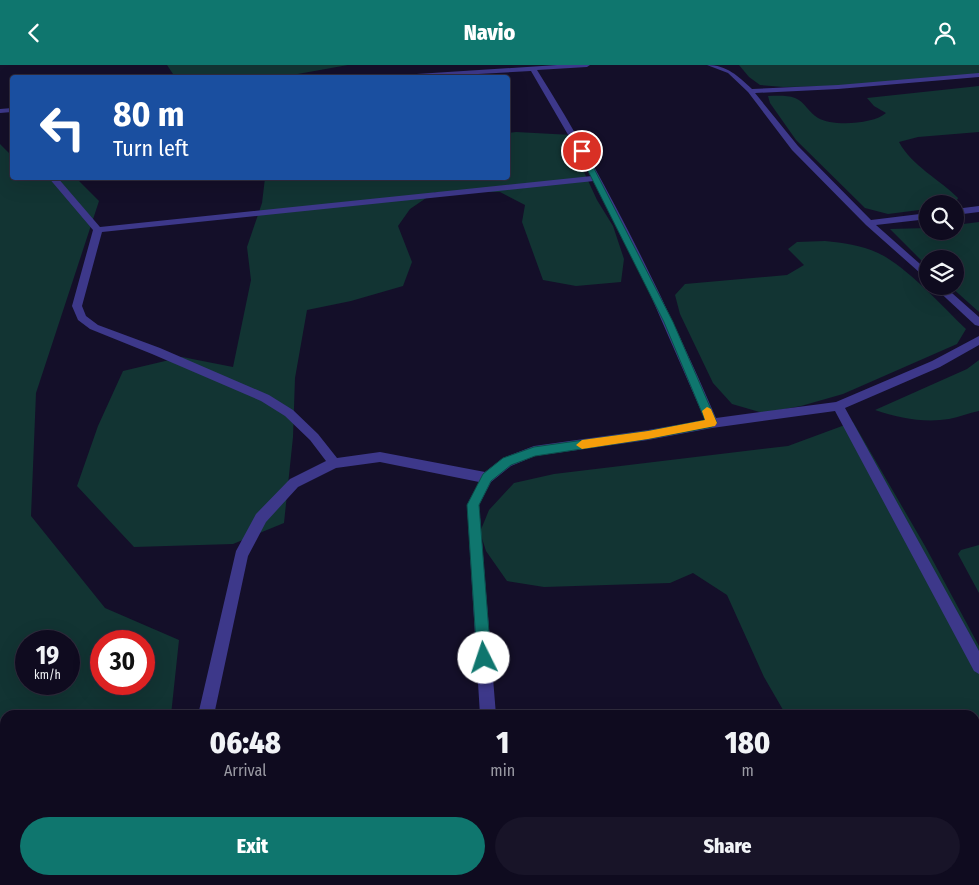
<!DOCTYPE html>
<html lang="en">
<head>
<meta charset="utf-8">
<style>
	:root { --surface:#0f0b1f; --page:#181428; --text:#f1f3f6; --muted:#9b9ba4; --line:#2f2b3d; --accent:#0f766e }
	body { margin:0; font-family:"Fira Sans Condensed",sans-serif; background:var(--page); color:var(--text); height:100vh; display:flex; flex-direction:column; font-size:19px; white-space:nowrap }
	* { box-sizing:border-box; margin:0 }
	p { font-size:16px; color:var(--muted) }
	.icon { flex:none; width:28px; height:28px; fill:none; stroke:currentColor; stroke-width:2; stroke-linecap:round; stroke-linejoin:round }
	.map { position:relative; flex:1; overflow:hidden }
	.side { position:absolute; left:0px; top:645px; width:980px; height:175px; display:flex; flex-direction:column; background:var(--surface); border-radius:15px 15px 0 0; box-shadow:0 5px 20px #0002,0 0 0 1px var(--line) }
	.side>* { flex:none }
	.top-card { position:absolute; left:10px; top:10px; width:500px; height:105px; border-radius:5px; box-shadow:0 5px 20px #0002,0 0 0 1px var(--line); background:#1a4fa0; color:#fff; overflow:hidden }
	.tools { position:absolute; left:919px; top:130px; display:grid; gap:10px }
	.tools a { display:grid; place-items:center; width:45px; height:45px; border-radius:50%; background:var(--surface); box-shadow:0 5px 20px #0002,0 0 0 1px var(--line); font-size:25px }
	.speed { position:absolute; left:15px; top:565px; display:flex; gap:10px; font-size:25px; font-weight:700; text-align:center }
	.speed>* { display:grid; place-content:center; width:65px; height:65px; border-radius:50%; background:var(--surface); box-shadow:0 5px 20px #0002,0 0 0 1px var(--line); line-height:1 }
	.speed small { font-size:12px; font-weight:400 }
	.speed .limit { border:8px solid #d22; background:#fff; color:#111 }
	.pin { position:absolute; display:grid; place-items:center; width:42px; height:42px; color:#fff; margin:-21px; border:2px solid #fff; border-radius:50%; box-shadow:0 1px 5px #0007 }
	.me { position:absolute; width:55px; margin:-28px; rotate:356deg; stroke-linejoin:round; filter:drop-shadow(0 0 4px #0008) }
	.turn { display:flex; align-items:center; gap:18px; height:105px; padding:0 20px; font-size:22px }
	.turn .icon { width:65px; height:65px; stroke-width:2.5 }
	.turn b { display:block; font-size:35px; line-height:42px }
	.eta { display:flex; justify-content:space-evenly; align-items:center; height:85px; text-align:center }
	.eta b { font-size:30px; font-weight:800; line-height:35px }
	.action { display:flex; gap:10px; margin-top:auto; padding:10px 20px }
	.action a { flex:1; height:58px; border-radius:30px; background:var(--accent); color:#fff; font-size:20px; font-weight:800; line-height:58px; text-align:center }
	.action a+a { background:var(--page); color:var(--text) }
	header { display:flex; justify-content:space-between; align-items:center; height:65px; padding:0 20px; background:var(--accent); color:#fff; font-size:22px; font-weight:800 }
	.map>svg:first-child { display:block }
</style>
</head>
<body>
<header><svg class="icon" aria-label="back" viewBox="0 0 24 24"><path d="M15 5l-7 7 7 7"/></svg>Navio<svg class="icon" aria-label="person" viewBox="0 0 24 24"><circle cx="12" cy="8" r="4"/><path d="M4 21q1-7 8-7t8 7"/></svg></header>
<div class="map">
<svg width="979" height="820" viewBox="0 0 979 820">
	<rect width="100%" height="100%" fill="#140f29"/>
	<g fill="#123433" fill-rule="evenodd">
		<path d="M167,0h181l-56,10 -46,2h-71z"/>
		<path d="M739,0h240v9l-131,12 -65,1 -23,-2 -11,-8z"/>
		<path d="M979,21v46l-61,5 -19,5c13,24 40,37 59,56l-3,6h-27l-1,5 -39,5 -23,-6 -69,-68 -26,-37 -2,-7c8,0 19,-1 27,2 10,4 14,15 23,20 15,9 56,6 68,-5l-12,-7 -7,-8z"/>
		<path d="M516,67l56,3 6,24 19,41 16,26 11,33 -3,23 -45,4 -33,-6 -21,-58 3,-17 -25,-13h-65l-25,17 -12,17 14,36 -9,24 -52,15 -44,9 -12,68 -2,59 -9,86 -51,21 -99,3 -57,-61 21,-60 25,-55 59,-14 51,10 18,-87 -4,-33 15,-44 3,-25 243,-1v-44z"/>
		<path d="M0,79l12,12v21l65,2 22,22 -63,192 -5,123 74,92 74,32 -8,75h-166v165h95l-5,5h-95zM26,576h43v43h-43zM101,576h43v43h-43z"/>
		<path d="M979,157v90l-29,-26h5v-27h-27l-1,7 -37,-37 37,-1 1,3h27v-6z"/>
		<path d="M825,176c18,2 36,4 53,12 27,12 65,54 88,76l-9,15 -114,50 -42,12 -38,7 -31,-9 -19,-21 -33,-69 -5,-19 10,-11 102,-9 17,-10 -16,-16 9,-7z"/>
		<path d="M979,295v51c-10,2 -20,6 -30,8 -25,4 -50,-1 -74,-9l92,-41z"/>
		<path d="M853,357l72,124 54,100v239h-450l2,-5h444v-165h-189l-22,-38 -37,-82 -34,-22 -23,10 -126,4 -37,-6 -21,-30 -6,-19 9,-22 25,-27 40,-9 234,-28z"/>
		<path d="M979,480v48l-21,-39 3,-4z"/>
	</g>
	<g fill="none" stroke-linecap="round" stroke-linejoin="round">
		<g fill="#3d388a" fill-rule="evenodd">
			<path d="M557,0h33l-3,2 -50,3c70,111 127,228 179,348l120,-16 96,-41 47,-25v9l-39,22 -95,41 134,243v23l-5,-3 -139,-260 -123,17 -64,12 -113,16 -24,10 -20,16 -12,23 17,210h-16l-13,-210 12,-23 -99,-20 -44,6 -38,19 -32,35 -18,34 -34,159h-16l38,-164 20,-37 34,-35 36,-18 -16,-21 -25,-24 -24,-15 -109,-47 -62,-25 -12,-9 -6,-14 21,-76 -45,-53h9l43,50 492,-51 -61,-105 -107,6h-26l3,-2zM594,116l53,106 58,133 -57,10 -114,16 -31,12 -18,14 -105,-20 -43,6 -19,-24 -25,-24 -24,-15 -109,-47 -62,-23 -12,-9 -4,-10 20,-74z"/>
			<path d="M707,0c20,0 31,11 45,24l86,-4 141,-12v4l-141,12 -83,4 43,53 73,74 57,-7v6l-52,6 52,46v9l-62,-55 -74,-75 -44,-58 -20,-19z"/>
			<path d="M12,43v4l-12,1v-4z"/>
			<path d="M979,141v6l-24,3v-6z"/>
			<path d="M933,221h11l35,31v9l-4,-1z"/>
			<path d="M162,815h18l-1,5h-18z"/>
			<path d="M490,815h18l1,5h-18z"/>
		</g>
	</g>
	<path fill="#0f766e" stroke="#0a4d48" d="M579,84l6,2 88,171 44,101 -5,4 -64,12 -113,17 -24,9 -20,16 -12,24 12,153 -2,4 -5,2 -5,-2 -2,-4 -10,-153 16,-31 20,-16 31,-11 114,-16 57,-11 -41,-98 -86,-171z"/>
	<path fill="#f59e0b" d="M707,342l4,2 6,14 -2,3 -67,13 -66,10 -6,-4 6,-5 66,-9 57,-11 -3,-9z"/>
</svg>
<div class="tools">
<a><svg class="icon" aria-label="search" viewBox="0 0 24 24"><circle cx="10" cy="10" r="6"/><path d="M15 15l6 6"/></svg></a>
<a><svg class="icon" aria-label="layers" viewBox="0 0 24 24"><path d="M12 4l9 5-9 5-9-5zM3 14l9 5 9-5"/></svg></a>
</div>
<div class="speed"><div>19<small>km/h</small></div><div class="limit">30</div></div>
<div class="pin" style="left:582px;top:86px;background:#d93025"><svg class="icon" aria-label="arrive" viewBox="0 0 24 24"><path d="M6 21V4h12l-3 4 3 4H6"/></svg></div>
<svg class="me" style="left:484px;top:593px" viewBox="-20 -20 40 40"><circle r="19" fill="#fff"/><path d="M0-13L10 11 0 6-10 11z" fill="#0f766e"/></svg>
<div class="top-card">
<div class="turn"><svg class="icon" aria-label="left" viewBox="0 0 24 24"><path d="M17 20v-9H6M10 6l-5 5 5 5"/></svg><div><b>80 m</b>Turn left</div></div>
</div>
<section class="side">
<div class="eta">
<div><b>06:48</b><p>Arrival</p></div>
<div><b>1</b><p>min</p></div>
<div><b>180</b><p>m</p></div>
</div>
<div class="action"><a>Exit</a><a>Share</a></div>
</section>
</div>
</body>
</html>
